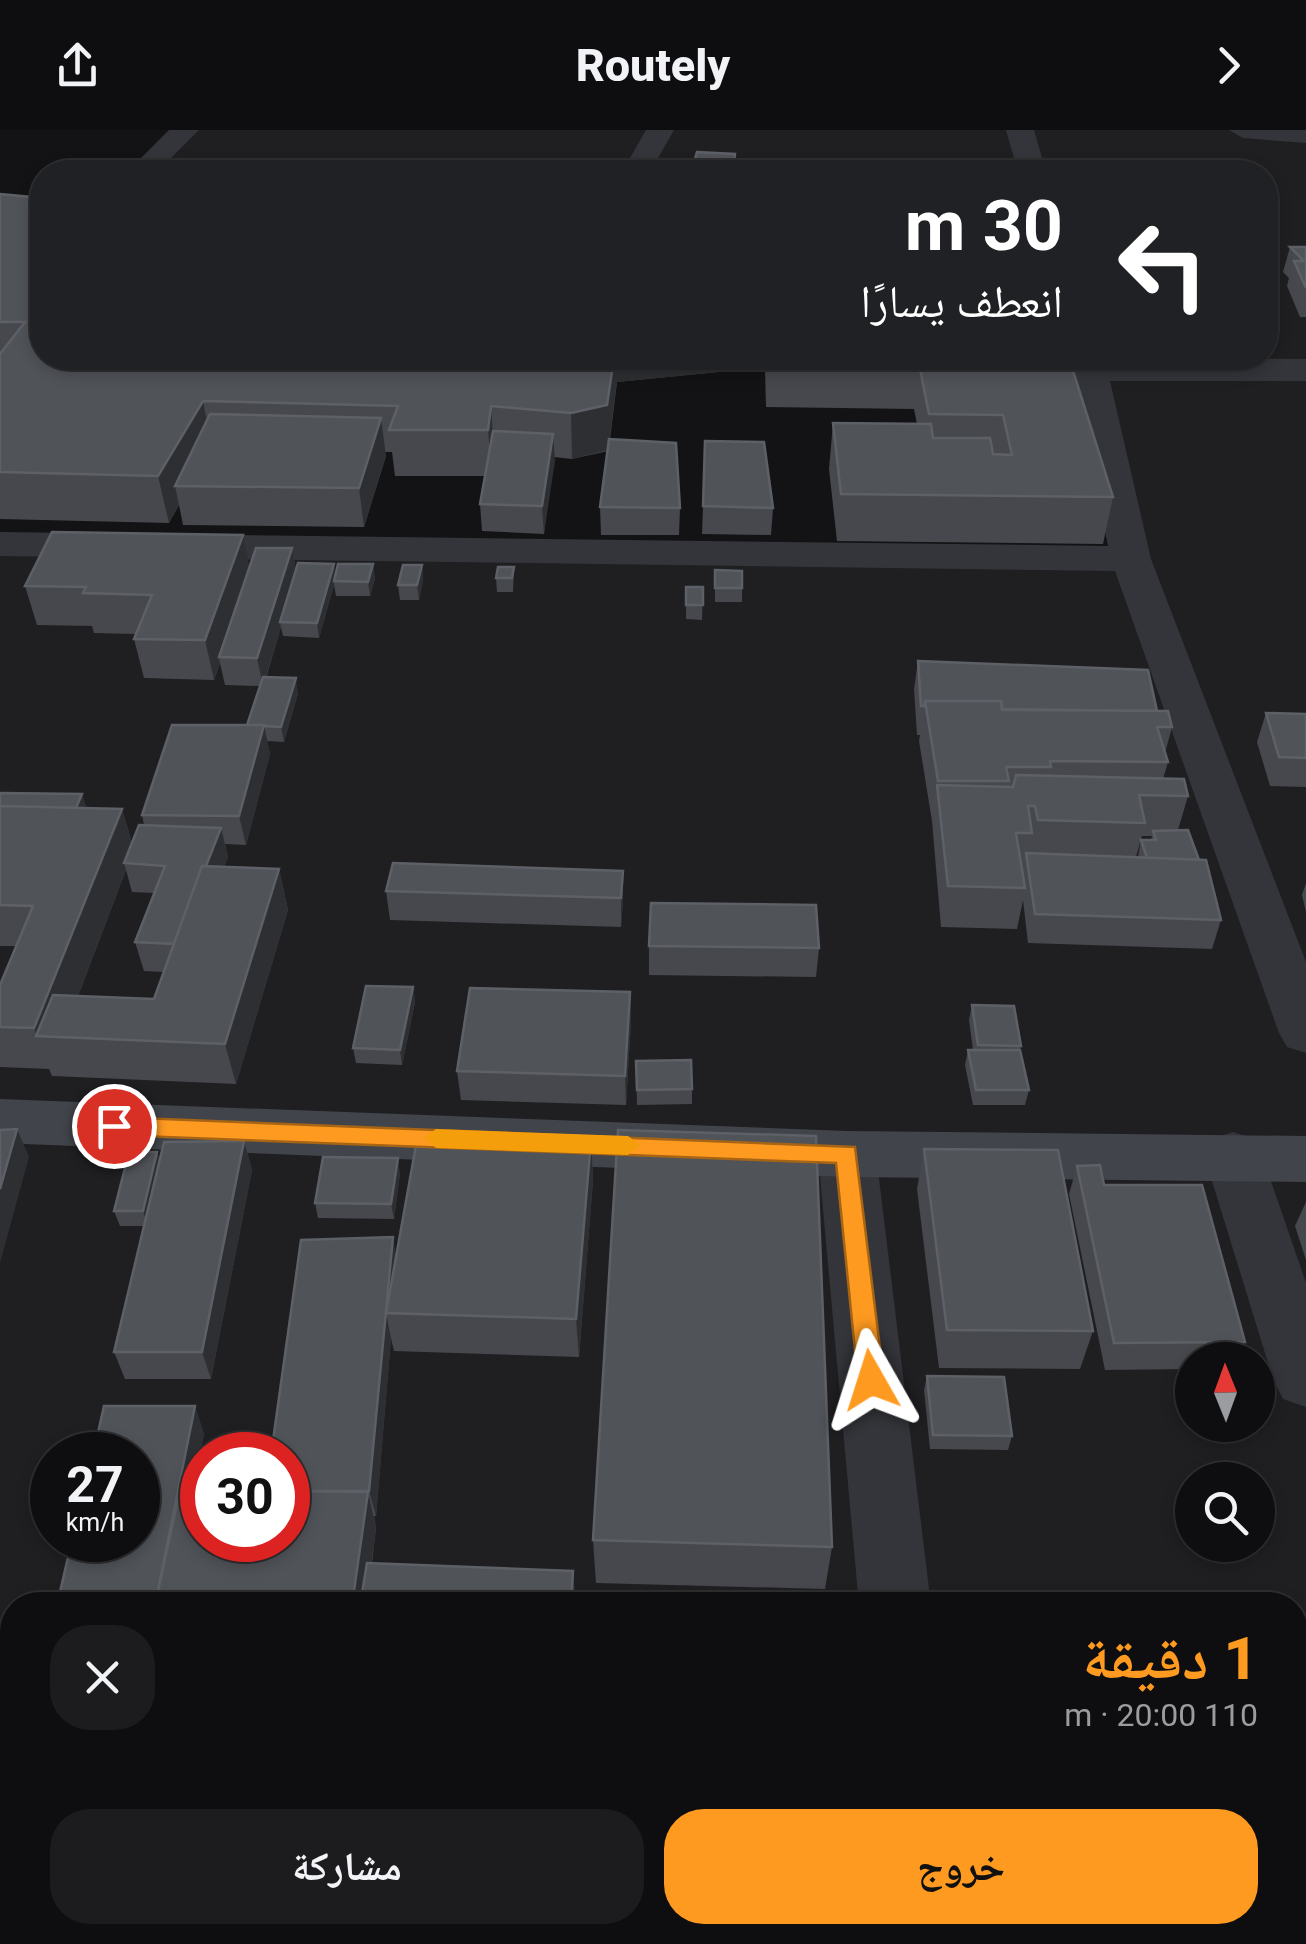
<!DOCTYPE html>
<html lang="ar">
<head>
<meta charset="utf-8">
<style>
	:root { --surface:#0e0e10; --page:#1c1c1e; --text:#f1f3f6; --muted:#9b9c9f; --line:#2e2e30; --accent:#ff9a20 }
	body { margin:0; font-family:Roboto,"Noto Naskh Arabic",sans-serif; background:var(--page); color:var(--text); direction:rtl; height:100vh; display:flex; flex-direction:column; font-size:38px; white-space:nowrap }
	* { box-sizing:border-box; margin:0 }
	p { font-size:32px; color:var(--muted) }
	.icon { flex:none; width:55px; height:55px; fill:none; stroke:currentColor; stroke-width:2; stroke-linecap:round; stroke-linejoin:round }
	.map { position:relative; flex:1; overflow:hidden; direction:ltr }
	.side { position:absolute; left:0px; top:1462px; width:1308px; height:352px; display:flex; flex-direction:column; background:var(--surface); border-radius:40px 40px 0 0; box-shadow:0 5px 15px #0003,0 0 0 2px var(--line); direction:rtl }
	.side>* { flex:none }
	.banner { position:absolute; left:30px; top:30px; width:1248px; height:210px; border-radius:40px; box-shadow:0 5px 15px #0003,0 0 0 2px var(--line); direction:rtl; background:#202124; color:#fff; overflow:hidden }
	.needle { width:65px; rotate:359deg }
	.fabs { position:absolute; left:1175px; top:1212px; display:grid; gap:20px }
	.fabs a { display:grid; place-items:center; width:100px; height:100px; border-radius:50%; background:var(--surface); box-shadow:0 5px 15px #0003,0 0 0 2px var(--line); font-size:50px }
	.speed { position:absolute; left:30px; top:1302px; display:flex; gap:20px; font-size:50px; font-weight:700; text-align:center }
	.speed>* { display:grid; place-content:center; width:130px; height:130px; border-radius:50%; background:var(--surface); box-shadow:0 5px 15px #0003,0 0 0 2px var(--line); line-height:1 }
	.speed small { font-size:25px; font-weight:400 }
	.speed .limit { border:15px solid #d22; background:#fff; color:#111 }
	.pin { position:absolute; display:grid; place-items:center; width:85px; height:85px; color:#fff; margin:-42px; border:5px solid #fff; border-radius:50%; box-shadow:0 2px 10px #0007 }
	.me { position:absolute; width:110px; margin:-55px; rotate:354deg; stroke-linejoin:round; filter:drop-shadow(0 0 8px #0008) }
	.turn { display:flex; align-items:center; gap:35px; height:210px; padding:0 50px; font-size:45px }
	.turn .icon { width:130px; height:130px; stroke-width:2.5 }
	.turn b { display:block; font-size:70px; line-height:85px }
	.round { display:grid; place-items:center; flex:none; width:105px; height:105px; border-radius:40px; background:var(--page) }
	.head { display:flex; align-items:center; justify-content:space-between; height:170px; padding:0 50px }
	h1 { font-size:60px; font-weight:800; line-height:75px; color:var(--accent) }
	.cta { display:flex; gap:20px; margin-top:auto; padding:20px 50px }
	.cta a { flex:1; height:115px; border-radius:40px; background:var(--accent); color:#111; font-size:40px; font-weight:800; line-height:115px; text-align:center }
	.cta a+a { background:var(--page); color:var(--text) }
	header { display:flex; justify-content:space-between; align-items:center; height:130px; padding:0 50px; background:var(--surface); font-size:45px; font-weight:800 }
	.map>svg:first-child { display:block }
</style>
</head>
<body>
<header><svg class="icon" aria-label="forward" viewBox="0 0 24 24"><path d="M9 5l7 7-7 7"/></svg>Routely<svg class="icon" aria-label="share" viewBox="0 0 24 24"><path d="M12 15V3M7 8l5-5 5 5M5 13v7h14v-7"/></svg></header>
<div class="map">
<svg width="1306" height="1814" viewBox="0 0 1306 1814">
	<rect width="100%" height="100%" fill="#131315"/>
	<path fill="#1f1f22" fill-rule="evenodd" d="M185,0h1121v1814h-1306v-1403l1131,17 -45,-200h179v-186h-1124zM1192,1230h66v65h-66zM52,1325h86v85h-86zM202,1325h86v85h-86zM1192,1350h66v65h-66zM12,1475h1283v327h-1283z"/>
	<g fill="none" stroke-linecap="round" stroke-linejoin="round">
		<g fill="#33353a" fill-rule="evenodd">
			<path d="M169,0h30l-42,42h-30z"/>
			<path d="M646,0h28l-24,42h-28z"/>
			<path d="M1006,0h28l12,42h-28z"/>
			<path d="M1229,0h77v13l-63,-5z"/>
			<path d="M1070,228l236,1v22h-196l41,178 155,403v91l-19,-6 -8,-14 -164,-462 -1115,-15v-24l1108,14z"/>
			<path d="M847,1001l21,7 8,16 55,451h-72l-41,-451 8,-16z"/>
			<path d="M1233,1002l21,7 8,16 44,128v124l-23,-8 -10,-20 -69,-224 8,-16z"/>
			<path d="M889,1802h82l1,12h-82z"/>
		</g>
		<path fill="#41444a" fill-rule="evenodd" d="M0,969l847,32 459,5v46l-459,-5 -847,-34z"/>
	</g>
	<g fill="#46484d" fill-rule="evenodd">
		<path d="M735,24l-2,18 -38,-1v-12z"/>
		<path d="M0,64l42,164h1027l44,139 -10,47 -266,-3 -8,-72 4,-46 84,1 -3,-15 -148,-2 -1,-37 -16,-1 -132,13 -7,57 70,69 -1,27h-78l-1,-28 8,-56 -36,8 -18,-2 -10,77 -62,-3 -2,-27 5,-28h-90l-3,-24h-7l1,4 -22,71 -181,-2 -4,-20 -10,18 -169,-4z"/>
		<path d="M1290,117h16v70h-6l-13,-31 2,-8 -6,-6z"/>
		<path d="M703,376l70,2 -2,27 -69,-1z"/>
		<path d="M292,418l4,23 40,3 37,-10 2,15 -5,17h-34l-2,-11 -15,53 -36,-2 -2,-9 -15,51 32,15 -14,49 -17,-1 3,13 -24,91 -21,-1 3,13 -4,10 55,2 9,41 -52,174 -184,-8 -3,-7 -49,-2v-82l16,-39h-16v-153l82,1 4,14 36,1 10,34 12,-18 -2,-10 105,-90 13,-39 -35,-1 -5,-22 -6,17 -70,-2 -10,-39 2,-5 -42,-1 -2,-7 -55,-1 -12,-39 225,-19zM126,740l6,22 22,1 -19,49 9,29 20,1 -10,27 -76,-3z"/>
		<path d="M422,435l1,15 -4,20h-19l-2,-15z"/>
		<path d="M514,437l-1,25h-16l-1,-14z"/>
		<path d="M715,440l27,1v31h-27z"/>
		<path d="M686,457h17l-1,33 -16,-1z"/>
		<path d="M918,531l239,50 15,16 -7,26 3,9 -5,17 25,17 -10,34 43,90 -9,29 -184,-6 -5,-43 -6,29 -76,-2 -9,-106 -13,-80 1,-6h-3l-3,-46zM1142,706h10l-1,4h-10l-3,17h-2z"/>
		<path d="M1266,583l40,1v73l-36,-1 -13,-44z"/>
		<path d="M623,741v29l-2,27 -231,-7 -4,-29z"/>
		<path d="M1306,753v29l-4,-17z"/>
		<path d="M649,816l170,2 -3,29 -167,-2z"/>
		<path d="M413,857l2,15 -13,63 -46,-2 -3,-15z"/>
		<path d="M630,862l1,29 -5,84 -165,-5 -4,-29z"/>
		<path d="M972,875l49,41 -1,4 9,40 -4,15h-52l-8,-40 3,-15h5l-4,-30z"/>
		<path d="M636,931l56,28v15l-55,1z"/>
		<path d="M591,1010l2,40 -14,177 -185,-6 -3,-13 -15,178h-2l2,12 -4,35 201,8 2,25 -518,9 147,-172 -11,57 95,50 108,-283z"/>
		<path d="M244,1011l8,29 -41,209h-86l-11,-27 30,-126h-24l-6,-15 43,-59 3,8z"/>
		<path d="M924,1019l169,182 -13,38 -141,-1 -22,-179z"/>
		<path d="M1077,1036l27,19 141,157 -9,18h-44v9l-87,1 -36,-176z"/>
		<path d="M400,1043l-6,46 -76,-1 -3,-15z"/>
		<path d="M1306,1072v58l-11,-34z"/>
		<path d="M927,1246l85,60 -4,14 -78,-1 -6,-59z"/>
		<path d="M593,1410l239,7 -7,42 -229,-6z"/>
		<path d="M1295,1523h11v291h-293l-2,-12h284z"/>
	</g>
	<g fill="#2d2f32">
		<path d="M614,228h135v11l-132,13 -9,68 -36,9 -1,-46z"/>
		<path d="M203,271l9,46 -37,39 4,19 -10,18 -11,-47z"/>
		<path d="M491,276l3,46 -2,24 -4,-46z"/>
		<path d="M381,288l5,38 -22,71 -5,-39z"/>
		<path d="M553,304l2,27 -11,73 -2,-28z"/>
		<path d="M243,405l8,39 -32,83 1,6 -6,17 -9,-40z"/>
		<path d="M292,418l5,28 -17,46 1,5 -18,59 -6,-28z"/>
		<path d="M334,434l2,14 -2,3v4l-15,53 -2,-15z"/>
		<path d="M373,434l2,15 -5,17 -2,-14z"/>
		<path d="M422,435l1,15 -4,20 -2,-15z"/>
		<path d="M296,548l2,15 -14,49 -3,-15z"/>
		<path d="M264,595l6,29 -24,91 -7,-29z"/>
		<path d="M82,664l5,15 -15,10z"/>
		<path d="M122,679l12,41 -10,13 2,7 -64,167 -25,-1 -3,-8z"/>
		<path d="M221,698l7,29 -46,116 -8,-29z"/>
		<path d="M279,739l9,41 -52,174 -11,-40z"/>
		<path d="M623,741v29l-2,27v-29z"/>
		<path d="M413,857l2,15 -13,63 -2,-15z"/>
		<path d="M630,862l1,29 -5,84 -1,-29z"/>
		<path d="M17,999l12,28 -29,106v-74z"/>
		<path d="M591,1010l2,40 -14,177 -3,-38z"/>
		<path d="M244,1011l8,29 -41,209 -9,-27z"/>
		<path d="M157,1022l5,15 -14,59 -5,-15z"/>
		<path d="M398,1028l2,15 -6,46 -3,-15z"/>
		<path d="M393,1107l5,28 -12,48 5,25 -15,178 -7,-25z"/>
		<path d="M195,1276l9,27 -33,172h-16z"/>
		<path d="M368,1362l8,36 -10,77h-14z"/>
		<path d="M573,1441l2,34h-4z"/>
		<path d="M12,1701v101h6l-3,12h-15v-63z"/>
		<path d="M333,1802h15l-1,12h-16z"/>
		<path d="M594,1802h4l-1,12h-4z"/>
	</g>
	<g fill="#505358" stroke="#5d6167" stroke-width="2.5">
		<path d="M697,22l38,2 -1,7 -39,-2z"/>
		<path d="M0,64l42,4v160h572l-7,47 -36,8 -80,-7 -3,24h-99l9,-24 -195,-5 -45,75 -158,-4v-118l25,-32h-25z"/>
		<path d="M1290,117h16v41l-12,-27h10z"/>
		<path d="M768,228h301l44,139 -272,-3 -8,-71 98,1 2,14h57l3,16 19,1 -9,-40 -74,-1 -10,-50 -151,-2z"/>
		<path d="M210,284l171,4 -22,70 -184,-2z"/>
		<path d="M493,301l60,3 -11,72 -62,-2z"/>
		<path d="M609,309l67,4 4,65 -80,-1z"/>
		<path d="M705,311l59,1 9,66 -70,-2z"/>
		<path d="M52,402l191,3 -38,105 -71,-1 18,-44 -69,-2 3,-6 -61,-1z"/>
		<path d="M256,418h36l-35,110 -38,-1z"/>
		<path d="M298,433l36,1 -17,59 -37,-1z"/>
		<path d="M338,434h35l-5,18 -34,-1z"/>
		<path d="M403,435h19l-5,20h-19z"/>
		<path d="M498,437h16l-2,11h-16z"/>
		<path d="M715,440l27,1v17h-27z"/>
		<rect x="686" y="457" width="17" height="18"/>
		<path d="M918,531l230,9 9,41 -155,-2 -1,-8h-76l-1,5h-3z"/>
		<path d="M263,547l33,1 -15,49 -34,-2z"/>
		<path d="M925,571h76l1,9 166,1 4,16h-15l11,35 -118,-1 1,6h-45l3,14h-71z"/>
		<path d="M1266,583l40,1v44l-27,-1z"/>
		<path d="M172,595h92l-25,91 -97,-1z"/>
		<path d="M1016,645l168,4 4,17 -49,-1 6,28 -107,-3 -3,-14h-7l4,27h-16l9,55 -77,-2 -11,-101 76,2z"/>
		<path d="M0,663l82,1 -6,14 -76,-2z"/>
		<path d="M0,676l122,3 -88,219 -34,-1v-42l33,-79 -33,-1z"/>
		<path d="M139,695l82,3 -15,38h-4l-28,78 -39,-2 30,-76 -41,-3z"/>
		<path d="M1188,700l11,30 -52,-2 -6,-18h15l-3,-9z"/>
		<path d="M1026,723l180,7 15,60 -186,-6z"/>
		<path d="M393,733l230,8 -2,27 -235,-7z"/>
		<path d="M202,736l77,3 -54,175 -189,-8 17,-41 101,4z"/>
		<path d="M651,773l165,2 3,43 -170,-2z"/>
		<path d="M366,856l47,1 -13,63 -47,-2z"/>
		<path d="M470,858l160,4 -5,84 -168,-5z"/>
		<path d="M972,875l42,1 7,40 -43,-1z"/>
		<path d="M968,920h52l9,40h-53z"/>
		<path d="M691,930l1,29 -55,1 -1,-29z"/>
		<path d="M17,999l-17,60v-59z"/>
		<path d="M618,1000l198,6 16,411 -239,-7z"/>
		<path d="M418,1004l173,6 -15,179 -190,-6z"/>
		<path d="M244,1011l-42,211h-88l50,-210z"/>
		<path d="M924,1019l134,1 35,181 -146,-1z"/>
		<path d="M129,1022h28l-14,59h-29z"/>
		<path d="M323,1027l75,1 -7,46 -76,-1z"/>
		<path d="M1100,1035l4,20h98l43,157 -131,1 -37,-177z"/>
		<path d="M393,1107l-24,254h-81v-36h-17l30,-215z"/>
		<path d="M927,1246l77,1 8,59 -79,-1z"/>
		<path d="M104,1276h91l-40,199h-98l15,-65h66v-85h-45z"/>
		<path d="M180,1360l22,1v49h86v-49l80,1 -16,113h-197z"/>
		<path d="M367,1433l206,8 -2,34h-211z"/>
		<path d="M1295,1523h11v173h-4l-7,-34z"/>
		<path d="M0,1541l12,1v159l-12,50z"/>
		<path d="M1295,1698h11v116h-277l-1,-12h267z"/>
		<path d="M18,1802h315l-2,12h-316z"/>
		<path d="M359,1802h235l-1,12h-236z"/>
	</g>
	<path fill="#ff9a20" stroke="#a66415" stroke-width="2.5" d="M114,987l741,30 29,233 -3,8h-20l-3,-8 -22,-217 -722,-28 -12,-9z"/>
	<path fill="#f59e0b" d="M436,999l192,7 12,9 -12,10 -192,-7 -12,-10z"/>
</svg>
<div class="fabs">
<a><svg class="needle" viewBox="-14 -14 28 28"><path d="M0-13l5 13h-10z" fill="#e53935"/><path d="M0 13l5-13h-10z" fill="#9b9c9f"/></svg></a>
<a><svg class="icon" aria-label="search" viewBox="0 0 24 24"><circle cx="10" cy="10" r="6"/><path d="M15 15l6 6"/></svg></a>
</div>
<div class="speed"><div>27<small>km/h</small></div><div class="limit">30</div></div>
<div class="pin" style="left:114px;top:996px;background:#d93025"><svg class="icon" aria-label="arrive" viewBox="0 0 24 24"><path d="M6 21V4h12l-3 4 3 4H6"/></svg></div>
<svg class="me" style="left:871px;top:1250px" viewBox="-20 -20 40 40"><path d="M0-17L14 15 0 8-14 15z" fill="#ff9a20" stroke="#fff" stroke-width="4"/></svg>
<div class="banner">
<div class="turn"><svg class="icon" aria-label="left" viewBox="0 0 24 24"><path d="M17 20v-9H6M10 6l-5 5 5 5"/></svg><div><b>30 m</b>انعطف يسارًا</div></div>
</div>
<section class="side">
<div class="head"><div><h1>1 دقيقة</h1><p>110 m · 20:00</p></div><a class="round"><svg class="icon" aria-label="close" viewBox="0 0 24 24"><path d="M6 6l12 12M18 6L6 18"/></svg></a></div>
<div class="cta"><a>خروج</a><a>مشاركة</a></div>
</section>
</div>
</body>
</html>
